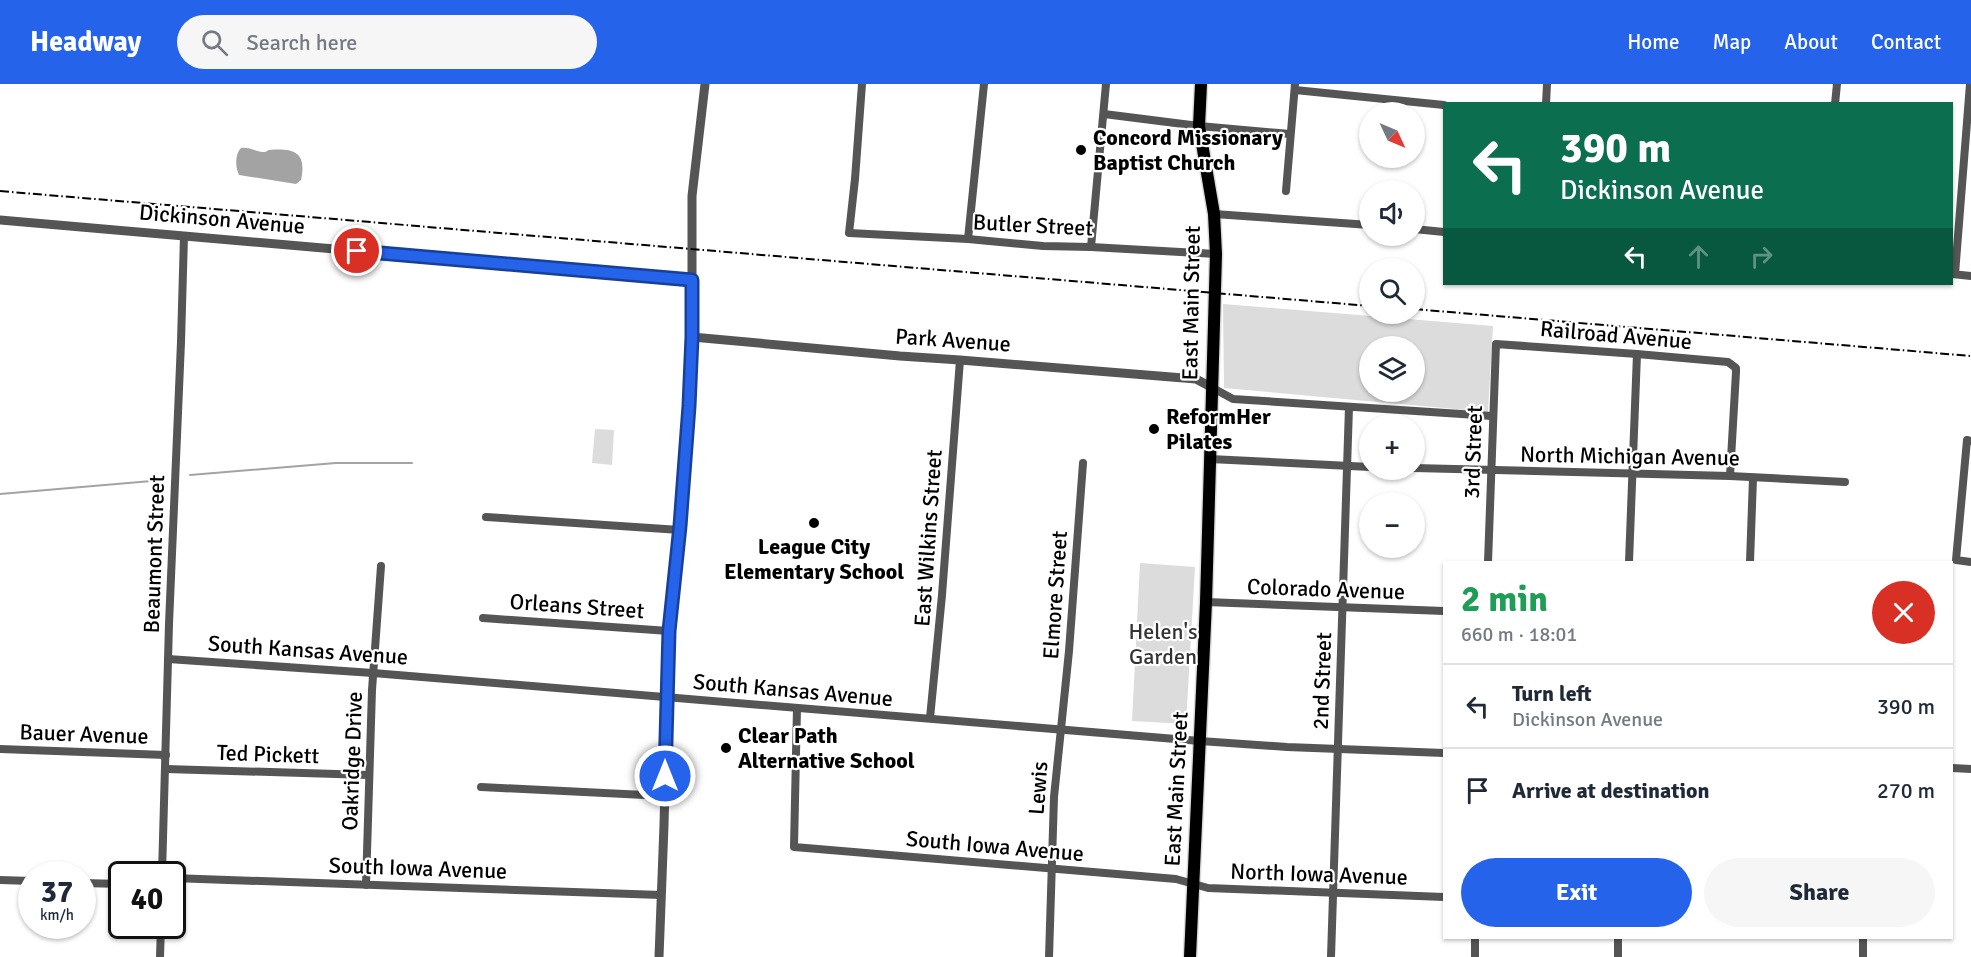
<!DOCTYPE html>
<html lang="en">
<head>
<meta charset="utf-8">
<style>
	:root { --surface:#fff; --page:#f6f6f7; --text:#1f2937; --muted:#747a83; --line:#e0e1e3; --accent:#2563eb }
	body { margin:0; font-family:Signika,sans-serif; background:var(--page); color:var(--text); height:100vh; display:flex; flex-direction:column; font-size:22px; white-space:nowrap }
	* { box-sizing:border-box; margin:0 }
	p { font-size:20px; color:var(--muted) }
	.icon { flex:none; width:33px; height:33px; fill:none; stroke:currentColor; stroke-width:2; stroke-linecap:round; stroke-linejoin:round }
	.map { position:relative; flex:1; overflow:hidden }
	.panel { position:absolute; left:1443px; top:477px; width:510px; height:378px; display:flex; flex-direction:column; background:var(--surface); border-radius:0px; box-shadow:0 2px 4px #0004 }
	.panel>* { flex:none }
	.hud { position:absolute; left:1443px; top:18px; width:510px; height:183px; border-radius:0px; box-shadow:0 2px 4px #0004; background:#0b6e4f; color:#fff; overflow:hidden }
	.needle { width:39px; rotate:134deg }
	.fabs { position:absolute; left:1359px; top:18px; display:grid; gap:12px }
	.fabs a { display:grid; place-items:center; width:66px; height:66px; border-radius:50%; background:var(--surface); box-shadow:0 2px 4px #0004; font-size:30px }
	.speed { position:absolute; left:18px; top:777px; display:flex; gap:12px; font-size:30px; font-weight:700; text-align:center }
	.speed>* { display:grid; place-content:center; width:78px; height:78px; border-radius:50%; background:var(--surface); box-shadow:0 2px 4px #0004; line-height:1 }
	.speed small { font-size:15px; font-weight:400 }
	.speed .limit { border:3px solid #111; border-radius:9px; background:#fff; color:#111 }
	.pin { position:absolute; display:grid; place-items:center; width:51px; height:51px; color:#fff; margin:-26px; border:3px solid #fff; border-radius:50%; box-shadow:0 2px 6px #0007 }
	.me { position:absolute; width:66px; margin:-33px; rotate:0deg; stroke-linejoin:round; filter:drop-shadow(0 0 4px #0008) }
	.turn { display:flex; align-items:center; gap:21px; height:126px; padding:0 18px; font-size:27px }
	.turn .icon { width:78px; height:78px; stroke-width:2.5 }
	.turn b { display:block; font-size:42px; line-height:51px }
	.lanes { display:flex; align-items:center; height:57px; padding:0 18px; background:#0003; justify-content:center; gap:30px; direction:ltr }
	.lanes .off { opacity:.35 }
	.round { display:grid; place-items:center; flex:none; width:63px; height:63px; border-radius:32px; background:var(--page) }
	.headline { display:flex; align-items:center; justify-content:space-between; height:102px; padding:0 18px }
	h1 { font-size:36px; font-weight:800; line-height:45px; color:#1e9e55 }
	.cta { display:flex; gap:12px; margin-top:auto; padding:12px 18px }
	.cta a { flex:1; height:69px; border-radius:36px; background:var(--accent); color:#fff; font-size:24px; font-weight:800; line-height:69px; text-align:center }
	.cta a+a { background:var(--page); color:var(--text) }
	ul { padding:0; list-style:none }
	li { display:flex; align-items:center; gap:18px; height:84px; padding:0 18px; border-top:2px solid var(--line) }
	li div { flex:1 }
	li b { display:block; font-size:22px }
	li em { font-style:normal }
	header { display:flex; align-items:center; gap:36px; box-sizing:border-box; height:84px; padding:0 30px; background:var(--accent); color:#fff }
	header strong { font-size:28px }
	nav { display:flex; gap:33px; margin-inline-start:auto; font-size:21px }
	.search { width:420px; height:54px; background:var(--page); display:flex; align-items:center; gap:15px; box-sizing:border-box; padding:0 21px; border-radius:33px; color:var(--muted); font-size:22px }
	.map>svg:first-child { display:block }
</style>
</head>
<body>
<header>
<strong>Headway</strong>
<div class="search"><svg class="icon" aria-label="search" viewBox="0 0 24 24"><circle cx="10" cy="10" r="6"/><path d="M15 15l6 6"/></svg>Search here</div>
<nav><a>Home</a><a>Map</a><a>About</a><a>Contact</a></nav>
</header>
<div class="map">
<svg width="1971" height="873" viewBox="0 0 1971 873">
	<rect width="100%" height="100%" fill="#fff"/>
	<g fill="#dcdcdc" fill-rule="evenodd">
		<path d="M1223,220l270,22 -5,86 -264,-24zM1370,262h44v46h-44z"/>
		<path d="M595,345l19,1 -2,35 -20,-2z"/>
		<path d="M1140,479l55,4 -9,157 -54,-3z"/>
	</g>
	<path fill="#a3a3a3" d="M241,64c8,-1 16,4 24,4 1,0 3,-2 4,-2 25,-2 38,2 32,30l-5,4 -57,-9c-4,-8 -4,-21 2,-27z"/>
	<g fill="none" stroke-linecap="round" stroke-linejoin="round">
		<g stroke="#a3a3a3" stroke-width="2">
			<path d="M190,391l146,-12h76"/>
			<path d="M0,410l163,-14"/>
		</g>
		<g stroke="#dbdbdb" stroke-width="15">
			<path id="primary" d="M1190,873l16,-355 10,-348 -2,-40 -15,-88 2,-42"/>
		</g>
		<g stroke="#555" stroke-width="8">
			<path d="M862,0l-7,95 -6,54 119,6 75,7 48,1 125,7"/>
			<path d="M1295,6l149,15"/>
			<path d="M1546,20l1,-20"/>
			<path d="M1835,20l2,-20"/>
			<path d="M1104,30l95,12 91,8"/>
			<path d="M1286,107l9,-107"/>
			<path d="M1214,130l156,11"/>
			<path d="M1414,145l30,3"/>
			<path d="M968,155l16,-155"/>
			<path d="M1091,163l15,-163"/>
			<path d="M1952,190l19,2"/>
			<path d="M1955,190l15,-190"/>
			<path d="M1211,303l22,12 259,17"/>
			<path d="M1971,357l-4,-1 -11,120 15,2"/>
			<path d="M1210,375l160,8"/>
			<path d="M1414,384l316,8 115,6"/>
			<path d="M486,433l194,13"/>
			<path d="M1488,478l8,-218 141,10 91,8 8,6v4l-6,104"/>
			<path d="M1629,478l8,-208"/>
			<path d="M1750,478l3,-84"/>
			<path d="M1206,518l238,9"/>
			<path d="M483,534l186,13"/>
			<path d="M168,575l205,14 827,68 87,6 157,6"/>
			<path d="M797,624l-3,139 382,32 32,9 236,9"/>
			<path d="M930,634l12,-123 18,-235"/>
			<path d="M0,665l166,6"/>
			<path d="M1952,684l19,1"/>
			<path d="M166,685l203,6"/>
			<path d="M481,703l184,9"/>
			<path d="M162,790l7,-250 12,-282 3,-106"/>
			<path d="M172,794l489,17"/>
			<path d="M0,796l32,1"/>
			<path d="M82,799l40,1"/>
			<path d="M366,801l6,-195 9,-124"/>
			<path d="M160,873l1,-31"/>
			<path d="M1049,873l5,-160 15,-146 14,-188"/>
			<path d="M1331,873l18,-550"/>
			<path d="M1475,873v-19"/>
			<path d="M1618,873v-19"/>
			<path d="M1863,873v-19"/>
		</g>
		<g stroke="#555" stroke-width="9">
			<path d="M0,136l692,60"/>
			<path d="M692,253l208,19 60,4 236,19 15,8"/>
			<path d="M659,873l5,-132 5,-194 11,-105 9,-120 3,-69v-141l13,-112"/>
		</g>
		<use href="#primary" stroke="#000" stroke-width="12"/>
		<g stroke="#000" stroke-width="2" stroke-dasharray="9 3 1.5 3" stroke-linecap="butt">
			<path d="M0,107l1370,115"/>
			<path d="M1414,225l557,47"/>
		</g>
	</g>
	<g fill="none" stroke-linecap="round" stroke-linejoin="round">
		<g stroke="#184099" stroke-width="15">
			<path id="route" d="M357,167l335,29v57l-3,69 -9,120 -11,105 -4,145"/>
		</g>
		<use href="#route" stroke="#2563eb" stroke-width="10"/>
	</g>
	<g fill="#000" stroke="#fff" stroke-width="2">
		<circle cx="1081" cy="66" r="6"/>
		<circle cx="1154" cy="345" r="6"/>
		<circle cx="814" cy="439" r="6"/>
		<circle cx="726" cy="664" r="6"/>
	</g>
	<g text-anchor="middle" dominant-baseline="central" stroke-width="4.5" stroke-linejoin="round" paint-order="stroke">
		<g font-size="22" font-weight="bold" fill="#000" stroke="#fff" text-anchor="start">
			<text x="1093" y="53">Concord Missionary<tspan x="1093" dy="25">Baptist Church</tspan></text>
			<text x="1166" y="332">ReformHer<tspan x="1166" dy="25">Pilates</tspan></text>
			<text x="814" y="462" text-anchor="middle">League City<tspan x="814" dy="25">Elementary School</tspan></text>
			<text x="738" y="651">Clear Path<tspan x="738" dy="25">Alternative School</tspan></text>
		</g>
		<g font-size="22" fill="#000" stroke="#fff">
			<text transform="translate(222 135) rotate(5)">Dickinson Avenue</text>
			<text transform="translate(1033 141) rotate(3)">Butler Street</text>
			<text transform="translate(1191 219) rotate(-89)">East Main Street</text>
			<text transform="translate(1616 251) rotate(5)">Railroad Avenue</text>
			<text transform="translate(953 256) rotate(4)">Park Avenue</text>
			<text transform="translate(1473 368) rotate(-88)">3rd Street</text>
			<text transform="translate(1630 372) rotate(1)">North Michigan Avenue</text>
			<text transform="translate(928 454) rotate(-86)">East Wilkins Street</text>
			<text transform="translate(154 470) rotate(-88)">Beaumont Street</text>
			<text transform="translate(1326 505) rotate(2)">Colorado Avenue</text>
			<text transform="translate(1055 511) rotate(-86)">Elmore Street</text>
			<text transform="translate(577 522) rotate(4)">Orleans Street</text>
			<text transform="translate(308 566) rotate(4)">South Kansas Avenue</text>
			<text transform="translate(1322 597) rotate(-88)">2nd Street</text>
			<text transform="translate(793 606) rotate(5)">South Kansas Avenue</text>
			<text transform="translate(84 650) rotate(2)">Bauer Avenue</text>
			<text transform="translate(268 670) rotate(2)">Ted Pickett</text>
			<text transform="translate(352 677) rotate(-88)">Oakridge Drive</text>
			<text transform="translate(1038 704) rotate(-86)">Lewis</text>
			<text transform="translate(1176 705) rotate(-87)">East Main Street</text>
			<text transform="translate(995 762) rotate(5)">South Iowa Avenue</text>
			<text transform="translate(418 784) rotate(2)">South Iowa Avenue</text>
			<text transform="translate(1319 790) rotate(2)">North Iowa Avenue</text>
		</g>
		<g font-size="22" fill="#333" stroke="#fff">
			<text x="1163" y="547">Helen's<tspan x="1163" dy="25">Garden</tspan></text>
		</g>
	</g>
</svg>
<div class="fabs">
<a><svg class="needle" viewBox="-14 -14 28 28"><path d="M0-13l5 13h-10z" fill="#e53935"/><path d="M0 13l5-13h-10z" fill="#747a83"/></svg></a>
<a><svg class="icon" aria-label="sound" viewBox="0 0 24 24"><path d="M4 9h4l5-4v14l-5-4H4zM17 9q2 3 0 6"/></svg></a>
<a><svg class="icon" aria-label="search" viewBox="0 0 24 24"><circle cx="10" cy="10" r="6"/><path d="M15 15l6 6"/></svg></a>
<a><svg class="icon" aria-label="layers" viewBox="0 0 24 24"><path d="M12 4l9 5-9 5-9-5zM3 14l9 5 9-5"/></svg></a>
<a>+</a>
<a>−</a>
</div>
<div class="speed"><div>37<small>km/h</small></div><div class="limit">40</div></div>
<div class="pin" style="left:357px;top:167px;background:#d93025"><svg class="icon" aria-label="arrive" viewBox="0 0 24 24"><path d="M6 21V4h12l-3 4 3 4H6"/></svg></div>
<svg class="me" style="left:665px;top:692px" viewBox="-20 -20 40 40"><circle r="17" fill="#2563eb" stroke="#fff" stroke-width="3"/><path d="M0-11L8 9 0 5-8 9z" fill="#fff"/></svg>
<div class="hud">
<div class="turn"><svg class="icon" aria-label="left" viewBox="0 0 24 24"><path d="M17 20v-9H6M10 6l-5 5 5 5"/></svg><div><b>390 m</b>Dickinson Avenue</div></div>
<div class="lanes"><svg class="icon" aria-label="left" viewBox="0 0 24 24"><path d="M17 20v-9H6M10 6l-5 5 5 5"/></svg><svg class="icon off" aria-label="ahead" viewBox="0 0 24 24"><path d="M12 20V5M6 11l6-6 6 6"/></svg><svg class="icon off" aria-label="right" viewBox="0 0 24 24"><path d="M7 20v-9h11M14 6l5 5-5 5"/></svg></div>
</div>
<section class="panel">
<div class="headline"><div><h1>2 min</h1><p>660 m · 18:01</p></div><a class="round" style="background:#d93025;color:#fff"><svg class="icon" aria-label="close" viewBox="0 0 24 24"><path d="M6 6l12 12M18 6L6 18"/></svg></a></div>
<ul>
<li><svg class="icon" aria-label="left" viewBox="0 0 24 24"><path d="M17 20v-9H6M10 6l-5 5 5 5"/></svg><div><b>Turn left</b><p>Dickinson Avenue</p></div><em>390 m</em></li>
<li><svg class="icon" aria-label="arrive" viewBox="0 0 24 24"><path d="M6 21V4h12l-3 4 3 4H6"/></svg><div><b>Arrive at destination</b></div><em>270 m</em></li>
</ul>
<div class="cta"><a>Exit</a><a>Share</a></div>
</section>
</div>
</body>
</html>
